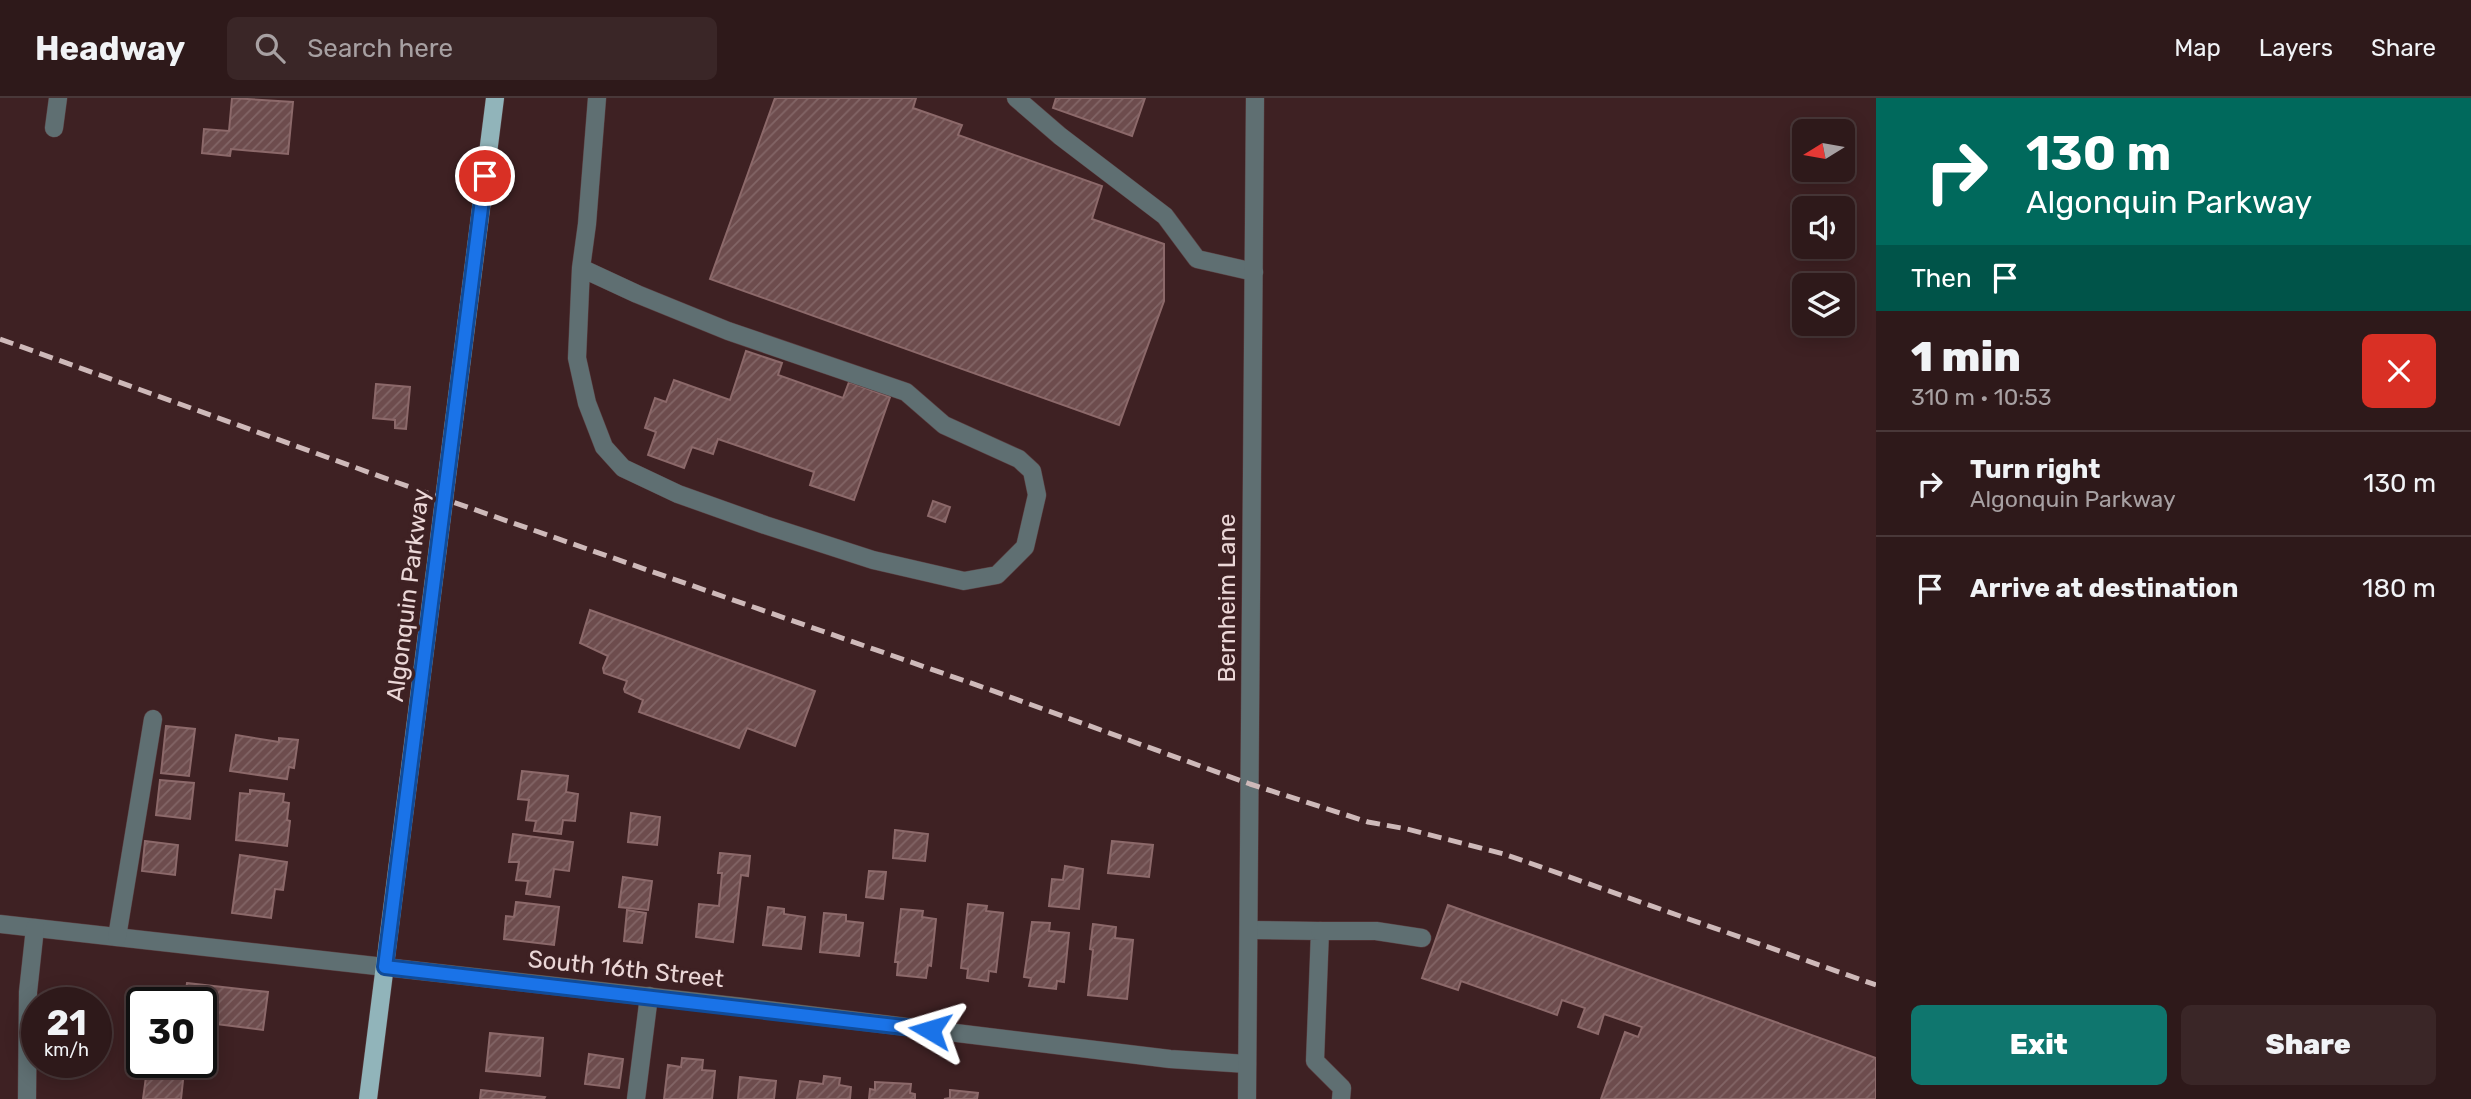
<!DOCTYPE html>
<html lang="en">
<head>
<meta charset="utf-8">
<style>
	:root { --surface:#2e191a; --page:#3a2627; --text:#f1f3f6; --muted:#a7a0a2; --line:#493839; --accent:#0f766e }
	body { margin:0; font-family:Rubik,sans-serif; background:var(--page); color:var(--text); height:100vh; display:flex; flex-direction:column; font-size:26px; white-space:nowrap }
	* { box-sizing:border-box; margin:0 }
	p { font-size:23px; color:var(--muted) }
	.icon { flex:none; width:38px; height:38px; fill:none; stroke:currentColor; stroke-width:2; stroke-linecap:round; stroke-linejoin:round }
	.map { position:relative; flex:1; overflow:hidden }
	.panel { display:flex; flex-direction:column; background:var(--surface); width:595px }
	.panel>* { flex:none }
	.guide { background:#00695c; color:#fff; overflow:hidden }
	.needle { width:46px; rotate:259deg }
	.buttons { position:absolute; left:1792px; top:21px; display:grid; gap:14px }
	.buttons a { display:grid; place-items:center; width:63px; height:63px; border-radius:10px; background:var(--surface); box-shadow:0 4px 18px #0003,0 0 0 2px var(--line); font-size:35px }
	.speed { position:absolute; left:21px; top:889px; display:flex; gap:14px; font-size:35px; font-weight:700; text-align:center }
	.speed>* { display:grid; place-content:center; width:91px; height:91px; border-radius:50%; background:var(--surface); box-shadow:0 4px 18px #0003,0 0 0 2px var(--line); line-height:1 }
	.speed small { font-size:18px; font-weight:400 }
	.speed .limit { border:4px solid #111; border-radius:10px; background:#fff; color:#111 }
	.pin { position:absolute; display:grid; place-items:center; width:60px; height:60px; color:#fff; margin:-30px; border:4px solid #fff; border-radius:50%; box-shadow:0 2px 7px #0007 }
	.me { position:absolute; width:77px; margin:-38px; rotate:277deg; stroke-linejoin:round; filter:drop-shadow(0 0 5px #0008) }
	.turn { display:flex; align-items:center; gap:24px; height:147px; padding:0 35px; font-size:32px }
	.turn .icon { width:91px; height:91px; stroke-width:2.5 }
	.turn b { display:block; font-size:49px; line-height:60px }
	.then { display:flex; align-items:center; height:66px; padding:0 35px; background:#0003; gap:14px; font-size:26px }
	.round { display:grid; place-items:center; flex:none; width:74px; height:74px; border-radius:10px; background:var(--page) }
	.headline { display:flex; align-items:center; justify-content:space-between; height:119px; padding:0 35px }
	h1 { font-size:42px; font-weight:800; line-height:52px }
	.action { display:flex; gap:14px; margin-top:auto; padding:14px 35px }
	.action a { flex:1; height:80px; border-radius:10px; background:var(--accent); color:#fff; font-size:28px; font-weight:800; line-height:80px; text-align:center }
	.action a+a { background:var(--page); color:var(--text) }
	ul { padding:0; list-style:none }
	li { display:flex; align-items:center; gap:21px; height:105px; padding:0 35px; border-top:2px solid var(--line) }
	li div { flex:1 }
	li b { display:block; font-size:26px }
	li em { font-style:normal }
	header { display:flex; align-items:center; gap:42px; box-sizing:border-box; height:98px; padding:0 35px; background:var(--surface); border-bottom:2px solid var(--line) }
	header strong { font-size:33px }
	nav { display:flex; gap:38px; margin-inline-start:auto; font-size:24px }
	.search { width:490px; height:63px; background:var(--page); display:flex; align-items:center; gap:18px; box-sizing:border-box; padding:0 24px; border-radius:10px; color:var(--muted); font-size:26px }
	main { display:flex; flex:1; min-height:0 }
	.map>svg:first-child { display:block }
</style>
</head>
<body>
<header>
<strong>Headway</strong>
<div class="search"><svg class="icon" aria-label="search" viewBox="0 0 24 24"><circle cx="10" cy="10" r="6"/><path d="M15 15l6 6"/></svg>Search here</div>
<nav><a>Map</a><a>Layers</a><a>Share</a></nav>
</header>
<main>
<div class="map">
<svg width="1876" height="1001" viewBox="0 0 1876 1001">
	<defs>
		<pattern id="building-hatch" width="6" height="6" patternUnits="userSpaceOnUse" patternTransform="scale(1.75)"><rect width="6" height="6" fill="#6d4c4d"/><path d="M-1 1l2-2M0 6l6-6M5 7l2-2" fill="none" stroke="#826566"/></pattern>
	</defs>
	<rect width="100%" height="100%" fill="#3e2123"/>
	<g fill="url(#building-hatch)" stroke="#8c696a" stroke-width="2">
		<path d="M232,0l61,4 -5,52 -57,-5 -1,7 -28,-3 2,-24 25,2z"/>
		<path d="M775,0h141l-3,10 49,17 -4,10 144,51 -10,33 72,25v57l-45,124 -409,-146z"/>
		<path d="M1056,0h89l-13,38 -79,-28z"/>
		<path d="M746,253l36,12 -4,12 65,23 6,-16 41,15 -36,103 -44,-15 4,-13 -96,-33 -5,15 -21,-7 -8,21 -36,-13 8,-23 -11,-4 10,-30 11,4 8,-22 56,20z"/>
		<path d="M376,286l34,3 -4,42 -11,-1v-8l-22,-2z"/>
		<path d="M933,403l17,6 -5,15 -17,-6z"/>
		<path d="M590,512l225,81 -20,55 -48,-18 -8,20 -100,-36 4,-12 -18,-8 -1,-3 3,-8 -23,-8 -1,-5 5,-12 -28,-13z"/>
		<path d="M166,628l29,3 -6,47 -28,-3z"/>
		<path d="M236,637l43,7v-4l19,2 -4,28 -5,-1 -2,12 -57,-8z"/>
		<path d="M522,673l46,5 -2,16 12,2 -3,27 -12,-1 -2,14 -27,-3 2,-10 -10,-1 3,-20 -11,-1z"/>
		<path d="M160,682l34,3 -4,36 -34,-4z"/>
		<path d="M250,692l34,4 -1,8 6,1 -2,17 3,1 -3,25 -51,-6 4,-47 10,1z"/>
		<path d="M631,715l29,4 -3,28 -29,-3z"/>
		<path d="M895,732l33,4 -3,27 -32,-3z"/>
		<path d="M513,736l60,8 -4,29 -15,-2 -4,28 -24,-3 2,-13 -12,-1 3,-18h-10z"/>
		<path d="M145,743l33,4 -3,30 -33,-4z"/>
		<path d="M1112,743l41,4 -4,32 -41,-4z"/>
		<path d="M720,755l30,3 -2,20 -7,-1 -8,67 -37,-5 3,-33 20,2 3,-33h-4z"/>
		<path d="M240,757l47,7 -4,28 -8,-1 -4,29 -39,-5z"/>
		<path d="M1065,768l18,3 -4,40 -30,-3 3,-27 11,1z"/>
		<path d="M869,773l17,1 -3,27 -17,-2z"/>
		<path d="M623,779l29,4 -4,29 -29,-3z"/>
		<path d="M516,804l43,5 -5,38 -50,-6 2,-23 8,1z"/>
		<path d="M968,806l19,2 -1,5 17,2 -7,59 -7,-1 -1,10 -21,-3 1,-9 -7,-1z"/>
		<path d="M1448,807l428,153v41h-275l24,-67 13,5 4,-10 -38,-13 -6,20 -20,-7 7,-19 -23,-8 -5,15 -96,-34 -3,9 -36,-12z"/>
		<path d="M768,809l16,2v5l21,3 -4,32 -38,-4z"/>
		<path d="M901,811l22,2 -1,6 14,2 -5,47 -3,-1 -2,13 -29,-3 1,-13h-3z"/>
		<path d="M627,812l19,3 -4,30 -18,-2z"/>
		<path d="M824,815l22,2v6l17,2 -4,33 -39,-4z"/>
		<path d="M1032,824l18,1 -1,8 20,2 -5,49 -7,-1 -1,8 -27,-3 2,-8 -7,-1z"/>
		<path d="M1093,826l23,3 -1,11 18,2 -6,59 -39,-4 5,-45 -3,-1z"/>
		<path d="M187,885l81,9 -5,38 -62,-8v-19h-17z"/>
		<path d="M490,935l53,5 -3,38 -54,-5z"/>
		<path d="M589,956l34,5 -4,29 -34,-4z"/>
		<path d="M682,960l21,2 -1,10 13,1 -3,28h-48l4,-34 13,2z"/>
		<path d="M148,964h37l-4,37h-38z"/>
		<path d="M824,978l16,2 -1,7 12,2 -1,12h-53l3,-18 23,3z"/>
		<path d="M740,979l36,4 -2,18h-36z"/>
		<path d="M875,984l36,2 -1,9 5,1v5h-46l1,-10 5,1z"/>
		<path d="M481,992l64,7 -1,2h-64z"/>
		<path d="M950,992l28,3 -1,6h-33l6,-1z"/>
	</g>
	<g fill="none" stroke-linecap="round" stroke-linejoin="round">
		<g stroke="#5a3e40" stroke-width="19">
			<g id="minor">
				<path d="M1016,0l44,38 105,80 32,43 57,13"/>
				<path d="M54,30l4,-30"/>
				<path d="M581,170l-4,90 10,45 17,44 19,21 55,26 87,31 108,35 91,21 33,-6 28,-28 12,-52 -5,-24 -13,-12 -75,-34 -38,-33 -178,-61 -91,-37 -56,-26 6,-44 10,-126"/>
				<path d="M0,826l743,83 427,52 77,5"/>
				<path d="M1249,832l71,1 -5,130 27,27 -1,11"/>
				<path d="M1320,833h56l46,7"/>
				<path d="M117,839l36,-218"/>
				<path d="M27,1001l1,-107 7,-64"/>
				<path d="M636,1001l13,-103"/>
				<path d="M1247,1001l8,-1001"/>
			</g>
		</g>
		<g stroke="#5a3e40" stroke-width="19">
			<path id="major" d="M368,1001l127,-1001"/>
		</g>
		<use href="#minor" stroke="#5f6f72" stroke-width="18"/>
		<use href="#major" stroke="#91b4ba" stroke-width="18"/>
		<path stroke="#ceb9b9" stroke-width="5" stroke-dasharray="14 7" stroke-linecap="butt" d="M0,241l390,141 595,208 265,96 118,38 39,7 97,25 372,131"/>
	</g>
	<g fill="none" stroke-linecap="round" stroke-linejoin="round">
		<g stroke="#114b97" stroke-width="18">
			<path id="route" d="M485,78l-100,791 545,63"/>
		</g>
		<use href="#route" stroke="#1a73e8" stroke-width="12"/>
	</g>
	<g text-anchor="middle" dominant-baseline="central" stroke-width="7" stroke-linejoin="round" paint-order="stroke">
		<g font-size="24" fill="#ebd7d7" stroke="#3e2123">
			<text transform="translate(408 497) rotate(-83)">Algonquin Parkway</text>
			<text transform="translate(1227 500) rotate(-90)">Bernheim Lane</text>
			<text transform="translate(626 871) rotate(6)">South 16th Street</text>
		</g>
	</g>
</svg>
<div class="buttons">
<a><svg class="needle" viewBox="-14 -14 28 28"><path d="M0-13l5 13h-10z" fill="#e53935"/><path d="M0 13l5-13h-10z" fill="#a7a0a2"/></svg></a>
<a><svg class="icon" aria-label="sound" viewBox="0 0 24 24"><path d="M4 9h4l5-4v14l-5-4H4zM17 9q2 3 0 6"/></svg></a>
<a><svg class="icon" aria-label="layers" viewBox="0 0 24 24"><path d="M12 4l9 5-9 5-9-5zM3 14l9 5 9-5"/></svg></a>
</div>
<div class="speed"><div>21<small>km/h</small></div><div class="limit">30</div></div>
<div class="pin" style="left:485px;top:78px;background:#d93025"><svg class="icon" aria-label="arrive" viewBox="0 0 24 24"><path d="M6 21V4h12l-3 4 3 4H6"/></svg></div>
<svg class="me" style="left:930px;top:932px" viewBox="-20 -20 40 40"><path d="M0-17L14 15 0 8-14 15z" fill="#1a73e8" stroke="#fff" stroke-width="4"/></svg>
</div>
<section class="panel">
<div class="guide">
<div class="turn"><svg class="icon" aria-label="right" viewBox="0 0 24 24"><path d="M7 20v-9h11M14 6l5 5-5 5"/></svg><div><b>130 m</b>Algonquin Parkway</div></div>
<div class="then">Then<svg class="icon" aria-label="arrive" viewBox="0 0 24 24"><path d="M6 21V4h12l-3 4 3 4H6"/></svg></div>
</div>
<div class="headline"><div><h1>1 min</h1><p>310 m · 10:53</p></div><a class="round" style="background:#d93025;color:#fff"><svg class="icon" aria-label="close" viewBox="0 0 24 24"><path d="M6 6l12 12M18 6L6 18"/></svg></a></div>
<ul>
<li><svg class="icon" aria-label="right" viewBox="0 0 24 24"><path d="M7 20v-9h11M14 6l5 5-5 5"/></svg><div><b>Turn right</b><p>Algonquin Parkway</p></div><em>130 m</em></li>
<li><svg class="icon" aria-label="arrive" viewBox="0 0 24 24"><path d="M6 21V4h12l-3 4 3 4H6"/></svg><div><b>Arrive at destination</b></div><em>180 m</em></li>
</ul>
<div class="action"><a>Exit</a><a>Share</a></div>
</section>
</main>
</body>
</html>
